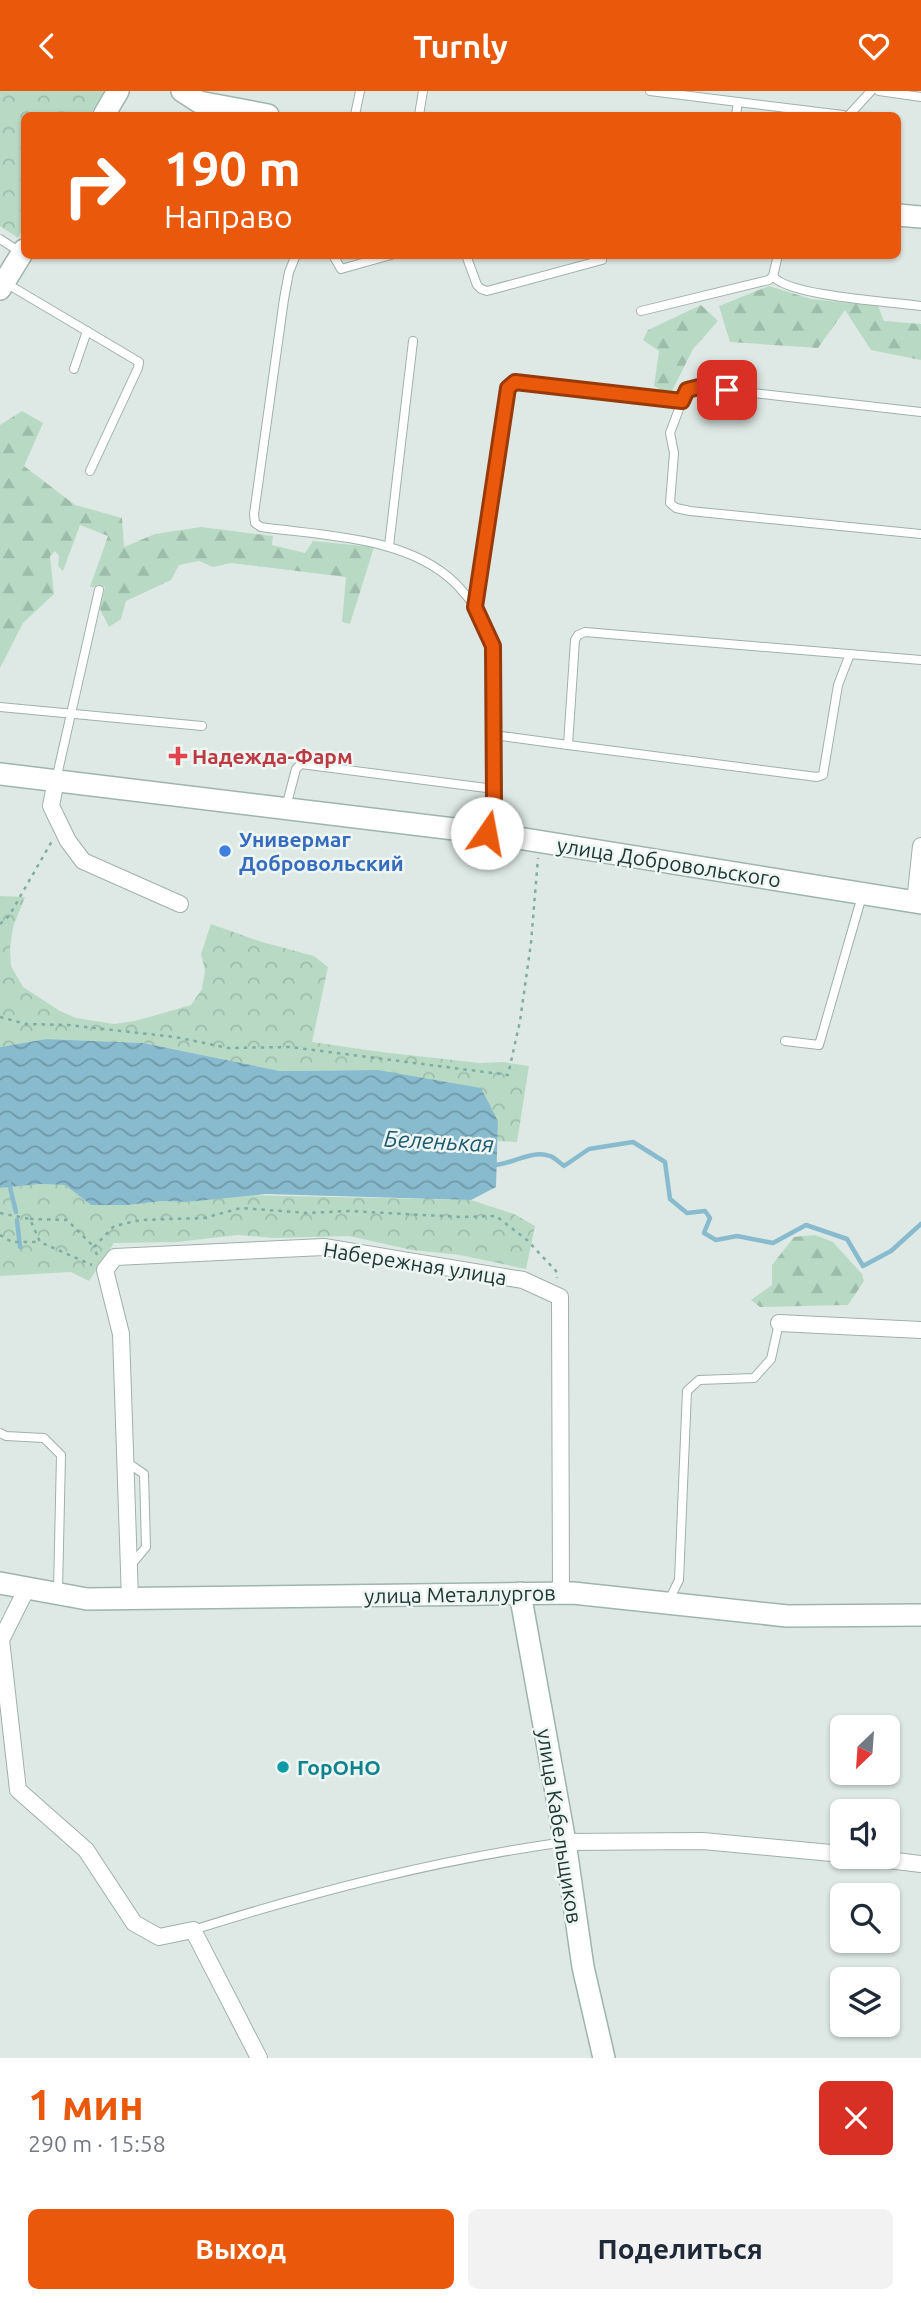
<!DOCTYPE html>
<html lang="ru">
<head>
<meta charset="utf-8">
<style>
	:root { --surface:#fff; --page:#f2f2f3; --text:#1f2937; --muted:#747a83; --accent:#ea580c }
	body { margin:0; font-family:Ubuntu,sans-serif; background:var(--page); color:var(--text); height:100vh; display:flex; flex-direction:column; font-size:26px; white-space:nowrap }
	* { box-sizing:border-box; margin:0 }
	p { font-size:23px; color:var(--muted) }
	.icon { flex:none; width:38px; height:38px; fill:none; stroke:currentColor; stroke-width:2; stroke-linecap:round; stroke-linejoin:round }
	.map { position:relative; height:1967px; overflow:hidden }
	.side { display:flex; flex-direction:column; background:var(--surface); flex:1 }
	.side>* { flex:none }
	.top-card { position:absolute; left:21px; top:21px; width:880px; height:147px; border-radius:10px; box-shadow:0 2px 5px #0004; background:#ea580c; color:#fff; overflow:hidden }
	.needle { width:46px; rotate:205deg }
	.controls { position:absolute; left:830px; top:1624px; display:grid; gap:14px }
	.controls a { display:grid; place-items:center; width:70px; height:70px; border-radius:10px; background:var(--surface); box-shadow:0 2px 5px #0004; font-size:35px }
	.pin { position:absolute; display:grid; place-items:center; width:60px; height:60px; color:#fff; margin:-30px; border-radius:14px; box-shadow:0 4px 10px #0006 }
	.me { position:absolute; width:77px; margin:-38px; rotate:12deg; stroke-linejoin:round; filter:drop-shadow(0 0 5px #0008) }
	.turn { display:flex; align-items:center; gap:24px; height:147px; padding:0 28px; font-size:32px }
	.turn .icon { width:91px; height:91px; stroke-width:2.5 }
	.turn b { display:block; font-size:49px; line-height:60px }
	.round { display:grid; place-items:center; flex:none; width:74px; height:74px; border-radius:10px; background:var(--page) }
	.overview { display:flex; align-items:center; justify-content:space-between; height:119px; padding:0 28px }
	h1 { font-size:42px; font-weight:700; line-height:52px; color:var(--accent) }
	.action { display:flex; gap:14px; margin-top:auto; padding:14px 28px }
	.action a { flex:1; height:80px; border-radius:10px; background:var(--accent); color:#fff; font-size:28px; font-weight:700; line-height:80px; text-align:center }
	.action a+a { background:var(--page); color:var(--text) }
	header { display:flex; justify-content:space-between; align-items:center; height:91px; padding:0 28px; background:var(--accent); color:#fff; font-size:32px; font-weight:700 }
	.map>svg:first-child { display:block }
</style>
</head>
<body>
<header><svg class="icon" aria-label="back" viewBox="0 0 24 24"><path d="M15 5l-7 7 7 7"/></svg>Turnly<svg class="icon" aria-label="heart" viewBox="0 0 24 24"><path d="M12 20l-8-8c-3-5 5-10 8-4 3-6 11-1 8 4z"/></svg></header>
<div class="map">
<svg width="921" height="1967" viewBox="0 0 921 1967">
	<defs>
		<pattern id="forest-firs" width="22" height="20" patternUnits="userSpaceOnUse" patternTransform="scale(1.75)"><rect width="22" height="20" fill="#b8dac5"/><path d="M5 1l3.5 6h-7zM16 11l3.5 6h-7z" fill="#9ebcaa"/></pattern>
		<pattern id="park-crowns" width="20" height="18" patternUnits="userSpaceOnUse" patternTransform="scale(1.75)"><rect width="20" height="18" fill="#b8dac5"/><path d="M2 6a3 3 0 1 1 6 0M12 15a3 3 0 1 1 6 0" fill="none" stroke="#9ebcaa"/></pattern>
		<pattern id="water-waves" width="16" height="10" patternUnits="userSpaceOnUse" patternTransform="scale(1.75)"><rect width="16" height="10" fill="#88bbcd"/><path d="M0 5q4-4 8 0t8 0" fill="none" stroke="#6f99a7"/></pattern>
	</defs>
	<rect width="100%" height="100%" fill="#dee9e5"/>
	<g fill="url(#forest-firs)">
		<path d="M769,195l42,13 67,7 6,15 37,3v36l-50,-10 -26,-40 -27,38 -88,-6 -11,-36z"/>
		<path d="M701,214l17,16 -25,28 -23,46 -16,-9 5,-35 -16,-11 5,-10z"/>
		<path d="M22,320l21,12 -19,43 51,39 47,13 2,29 31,-13 46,-7 72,9 -1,9 33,8 8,-12 61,6 -24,77 -8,-2 4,-45 -115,-14 -18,4 -14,-6 -20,4 -8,15 -45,21 -5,18 -12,8 -9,-18 5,-22h-15l18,-51 -28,-11 -17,46 -5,-5 1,-10 -4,-5 -5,5 4,38 -31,29 -23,45v-243z"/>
		<path d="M815,1144l18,7 29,32 2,7 -16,24 -88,2 -9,-7 21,-15v-20l22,-28z"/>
	</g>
	<g fill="url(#park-crowns)">
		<path d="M0,0h104l-14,24h-66v112l-6,11 -18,-12z"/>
		<path d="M0,805l25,1 -12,30 -3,21 1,18 12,21 37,24 16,7 38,6 21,-3 56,-16 11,-16 3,-19 -4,-16 10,-30 51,18 52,14 14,11 -16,75 69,10 99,11 23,-1 26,4 -12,76 -20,-1 1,-20 -120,-51 -98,1 -137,-28 -97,-4 -46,8z"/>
		<path d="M40,1093l25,1 26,20h36l36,-4 24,1 57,-7 227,5 43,14 21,12 -9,43 -66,-14 -48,-5 -63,-14 -76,2 -35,-3 -61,7 -63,1 -25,38 -18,-9 -71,4v-88z"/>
	</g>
	<path fill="url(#water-waves)" d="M46,948l97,4 137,28 98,-1 103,18 17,33 -2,66 -25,13 -205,-6 -79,8 -24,-1 -36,4h-36l-26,-20 -25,-1 -40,4v-141z"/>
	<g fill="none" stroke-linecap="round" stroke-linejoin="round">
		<g stroke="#88bbcd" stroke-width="4.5">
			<path d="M491,1074c19,1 39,-16 59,-9 4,1 10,7 14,10l25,-17 44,-7 32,20 5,37 17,14 18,-2 5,7 -6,15 12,7 21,-4 36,7 33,-18 41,14 16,27 28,-15 30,-27"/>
			<path d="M9,1092l7,29"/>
			<path d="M17,1129l3,27"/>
		</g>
		<g stroke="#a1b0ac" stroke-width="10">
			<g id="lane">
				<path d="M650,0l88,11"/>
				<path d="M879,0l42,6"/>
				<path d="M355,24l5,-24"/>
				<path d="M419,24l4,-24"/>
				<path d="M736,24l2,-13 105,13"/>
				<path d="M849,24l22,-24"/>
				<path d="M0,148l20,13"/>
				<path d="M296,164l-7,17 -5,27 -30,215 1,9 6,4c62,9 146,9 194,56 7,7 14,16 21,24"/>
				<path d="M333,164l8,14 50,-14"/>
				<path d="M466,164l11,30 4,4 6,2 115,-31"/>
				<path d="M773,185c14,20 120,26 148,30"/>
				<path d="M4,191l135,80 -1,6 -48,103"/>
				<path d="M641,220l128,-31 4,-4 5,-21"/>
				<path d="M74,278l13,-38"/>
				<path d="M682,310l5,-11 13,-3 221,25"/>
				<path d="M389,455l24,-205"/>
				<path d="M0,616l202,19"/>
				<path d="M494,644l-1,-89 -17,-39 32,-219 7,-6 167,19 -12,32 4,20 -4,50 6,5 14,3 231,23"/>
				<path d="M568,654l249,32 6,-2 15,-90 12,-31"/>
				<path d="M56,689l43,-190"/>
				<path d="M286,716l10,-38 5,-5 193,25"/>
				<path d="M487,739l7,-28v-67l74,10 7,-105 3,-5 7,-3 336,28"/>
				<path d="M785,950l34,4 43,-149"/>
				<path d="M0,1342l6,3 38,2 17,17 -3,136"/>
				<path d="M125,1370l19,13 2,73 -15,18"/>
				<path d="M668,1511l11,-22 8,-189 12,-11 55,-2 17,-19 8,-36"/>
				<path d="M193,1839c124,-39 243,-70 372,-88"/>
			</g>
		</g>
		<g stroke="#a1b0ac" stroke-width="18">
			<g id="street">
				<path d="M56,689l-5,26 17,35 15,20 97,43"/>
				<path d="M915,811l6,-56"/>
				<path d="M779,1232l142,7"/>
				<path d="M27,1497l-26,52 17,150 68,60 48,73 25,14 34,-7 66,128"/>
				<path d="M130,1508l-9,-265 -16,-64 10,-13 209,-10 199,33 37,17 1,296"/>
				<path d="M565,1751l138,-1 139,13"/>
				<path d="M864,1766l57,7"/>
			</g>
		</g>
		<g stroke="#9eb4af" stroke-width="24">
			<g id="secondary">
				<path d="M182,0l17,11 69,13"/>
				<path d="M104,24l14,-24"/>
				<path d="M898,124l23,2"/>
				<path d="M0,198l24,-39"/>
				<path d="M0,683l487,59 434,70"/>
				<path d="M0,1492l87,16 486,-6 214,23 134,-1"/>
				<path d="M520,1502l45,249 18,125 21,91"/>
			</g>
		</g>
		<g stroke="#80aca3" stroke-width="2.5" stroke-dasharray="3.5 5" stroke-linecap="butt">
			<path d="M0,833l9,-8 43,-75"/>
			<path d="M0,926l26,7 42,1 107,12 53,11 62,-1 218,28 12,-54 11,-78 7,-85"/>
			<path d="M0,1122l30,6 10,23 52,23"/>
			<path d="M30,1128l37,1 26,26"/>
			<path d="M0,1144l12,7h28"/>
			<path d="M97,1164l-3,-8 20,-21 27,-6 63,-2 37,-10 66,5 42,-2 112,6 35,-1 31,24 29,31 1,7"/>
		</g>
		<use href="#lane" stroke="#fff" stroke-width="8"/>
		<use href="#street" stroke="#fff" stroke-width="16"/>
		<use href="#secondary" stroke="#fff" stroke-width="21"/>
	</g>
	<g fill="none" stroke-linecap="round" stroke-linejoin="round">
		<g stroke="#983908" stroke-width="18">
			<path id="route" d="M487,742l7,-31 -1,-156 -18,-39 33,-219 7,-6 167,19 5,-11 12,-3 28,3"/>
		</g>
		<use href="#route" stroke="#ea580c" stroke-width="12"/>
	</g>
	<path fill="#e0444e" stroke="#eef6f3" stroke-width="2.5" d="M174.5 654.5h7v7h7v7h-7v7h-7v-7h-7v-7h7z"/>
	<circle fill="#3f7fe0" stroke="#eef6f3" stroke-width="2.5" cx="225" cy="760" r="7"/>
	<circle fill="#0f9aa8" stroke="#eef6f3" stroke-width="2.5" cx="283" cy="1676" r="7"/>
	<g text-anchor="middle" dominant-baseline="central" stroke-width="5" stroke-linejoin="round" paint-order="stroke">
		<g font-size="21" font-weight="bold" fill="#be3a42" stroke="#eef6f3" text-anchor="start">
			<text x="192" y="665">Надежда-Фарм</text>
		</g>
		<g font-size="21" font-weight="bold" fill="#366cbe" stroke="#eef6f3" text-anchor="start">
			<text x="239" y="748">Универмаг<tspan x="239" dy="24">Добровольский</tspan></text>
		</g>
		<g font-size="21" fill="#203834" stroke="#eef6f3">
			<text transform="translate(669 771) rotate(9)">улица Добровольского</text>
			<text transform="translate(415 1172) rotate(9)">Набережная улица</text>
			<text transform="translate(460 1503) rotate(-1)">улица Металлургов</text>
			<text transform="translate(560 1735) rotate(81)">улица Кабельщиков</text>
		</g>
		<g font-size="21" font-weight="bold" fill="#0d838f" stroke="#eef6f3" text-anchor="start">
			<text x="297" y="1676">ГорОНО</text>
		</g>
		<g font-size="23" font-style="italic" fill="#1e5a71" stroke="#eef6f3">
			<text transform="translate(439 1050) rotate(3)">Беленькая</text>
		</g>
	</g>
</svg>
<div class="controls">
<a><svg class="needle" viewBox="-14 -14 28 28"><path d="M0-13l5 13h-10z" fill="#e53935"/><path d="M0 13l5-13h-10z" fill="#747a83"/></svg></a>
<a><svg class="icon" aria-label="sound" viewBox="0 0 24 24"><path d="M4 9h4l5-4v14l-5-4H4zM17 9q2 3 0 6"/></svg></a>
<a><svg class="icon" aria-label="search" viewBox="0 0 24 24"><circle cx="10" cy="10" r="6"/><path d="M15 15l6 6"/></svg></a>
<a><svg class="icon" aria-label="layers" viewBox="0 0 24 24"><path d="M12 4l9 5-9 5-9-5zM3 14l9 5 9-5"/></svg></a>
</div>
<div class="pin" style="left:727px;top:299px;background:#d93025"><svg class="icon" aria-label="arrive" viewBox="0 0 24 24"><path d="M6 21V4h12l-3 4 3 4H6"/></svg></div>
<svg class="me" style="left:487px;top:742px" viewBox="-20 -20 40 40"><circle r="19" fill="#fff"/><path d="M0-13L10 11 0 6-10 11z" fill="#ea580c"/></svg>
<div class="top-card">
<div class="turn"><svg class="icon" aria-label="right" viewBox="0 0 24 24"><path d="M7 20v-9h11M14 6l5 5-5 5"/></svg><div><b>190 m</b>Направо</div></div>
</div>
</div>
<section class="side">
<div class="overview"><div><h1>1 мин</h1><p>290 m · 15:58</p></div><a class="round" style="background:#d93025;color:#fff"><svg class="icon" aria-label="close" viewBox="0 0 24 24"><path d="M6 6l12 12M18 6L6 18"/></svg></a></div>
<div class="action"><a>Выход</a><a>Поделиться</a></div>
</section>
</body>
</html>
